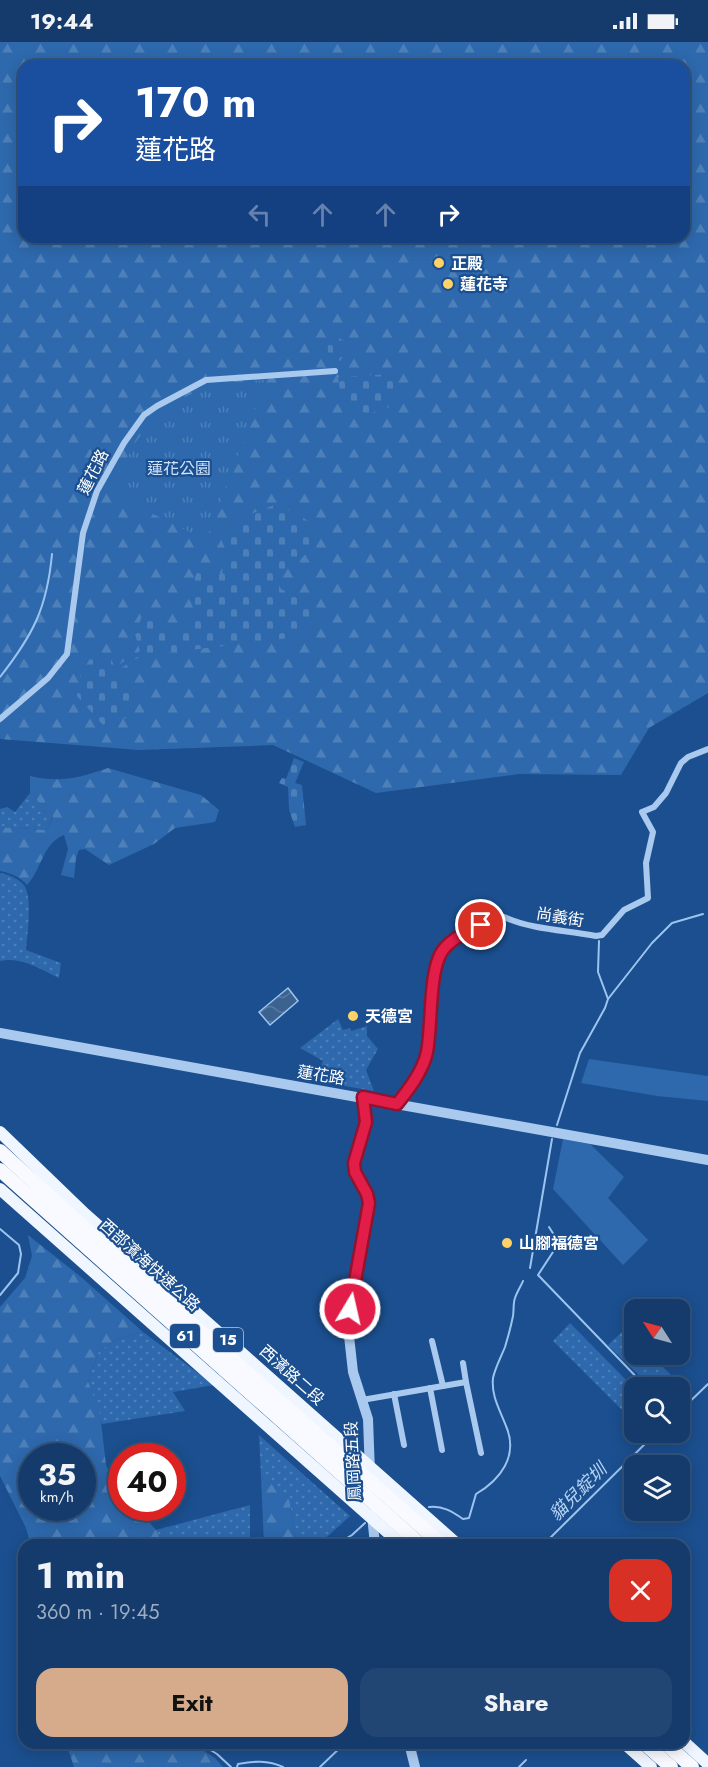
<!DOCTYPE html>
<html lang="en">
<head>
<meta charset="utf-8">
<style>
	:root { --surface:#143b6b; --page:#214673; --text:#f1f3f6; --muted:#9dadc1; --line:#33557e; --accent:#d6ab8b }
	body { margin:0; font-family:Jost,"Noto Sans TC",sans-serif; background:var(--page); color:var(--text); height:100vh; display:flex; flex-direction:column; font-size:22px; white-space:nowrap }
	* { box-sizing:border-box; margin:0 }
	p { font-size:20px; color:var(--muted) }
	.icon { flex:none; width:33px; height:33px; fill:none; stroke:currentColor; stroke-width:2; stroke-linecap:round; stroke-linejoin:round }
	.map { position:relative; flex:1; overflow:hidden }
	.drawer { position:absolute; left:18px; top:1497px; width:672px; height:210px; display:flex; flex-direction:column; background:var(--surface); border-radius:18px; box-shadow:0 3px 15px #0003,0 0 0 2px var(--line) }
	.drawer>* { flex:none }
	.guide { position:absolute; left:18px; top:18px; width:672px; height:183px; border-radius:18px; box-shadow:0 3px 15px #0003,0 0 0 2px var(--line); background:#1a4fa0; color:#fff; overflow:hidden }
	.needle { width:39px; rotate:306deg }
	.buttons { position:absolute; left:624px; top:1257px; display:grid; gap:12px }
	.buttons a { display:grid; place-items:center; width:66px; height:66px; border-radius:12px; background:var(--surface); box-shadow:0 3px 15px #0003,0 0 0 2px var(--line); font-size:30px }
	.speed { position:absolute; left:18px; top:1401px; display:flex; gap:12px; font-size:30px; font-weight:700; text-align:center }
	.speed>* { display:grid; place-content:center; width:78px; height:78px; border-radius:50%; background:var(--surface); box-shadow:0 3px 15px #0003,0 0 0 2px var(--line); line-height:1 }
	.speed small { font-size:15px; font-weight:400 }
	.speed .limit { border:9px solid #d22; background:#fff; color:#111 }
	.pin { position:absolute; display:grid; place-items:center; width:51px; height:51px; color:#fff; margin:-26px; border:3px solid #fff; border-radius:50%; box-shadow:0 2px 6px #0007 }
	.me { position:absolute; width:66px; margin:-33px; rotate:9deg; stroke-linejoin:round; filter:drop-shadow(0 0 4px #0008) }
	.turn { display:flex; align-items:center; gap:21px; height:126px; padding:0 18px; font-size:27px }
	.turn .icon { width:78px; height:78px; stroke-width:2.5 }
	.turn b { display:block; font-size:42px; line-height:51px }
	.lanes { display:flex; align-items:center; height:57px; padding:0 18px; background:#0003; justify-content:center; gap:30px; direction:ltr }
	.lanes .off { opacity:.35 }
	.round { display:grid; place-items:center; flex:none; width:63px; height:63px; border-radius:18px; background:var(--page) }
	.headline { display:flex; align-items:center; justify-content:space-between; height:102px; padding:0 18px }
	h1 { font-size:36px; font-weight:700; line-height:45px }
	.action { display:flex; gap:12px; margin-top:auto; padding:12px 18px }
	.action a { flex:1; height:69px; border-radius:18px; background:var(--accent); color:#111; font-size:24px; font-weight:700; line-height:69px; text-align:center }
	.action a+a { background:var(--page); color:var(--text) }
	.status { display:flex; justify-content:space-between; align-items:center; height:42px; padding:0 30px; background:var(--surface); direction:ltr }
	.status svg { height:16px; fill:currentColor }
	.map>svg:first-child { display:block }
</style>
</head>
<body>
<div class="status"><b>19:44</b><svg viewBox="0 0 49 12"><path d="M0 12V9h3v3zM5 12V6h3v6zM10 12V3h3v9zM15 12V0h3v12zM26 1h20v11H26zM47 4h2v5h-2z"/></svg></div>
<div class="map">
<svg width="708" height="1725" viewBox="0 0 708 1725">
	<defs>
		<pattern id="grass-dots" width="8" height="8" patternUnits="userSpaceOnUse" patternTransform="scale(1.5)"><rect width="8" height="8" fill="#2e69ad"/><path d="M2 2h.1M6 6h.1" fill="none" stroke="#4d80b9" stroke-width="1.8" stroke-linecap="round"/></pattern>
		<pattern id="forest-firs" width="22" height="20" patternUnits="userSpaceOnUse" patternTransform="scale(1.5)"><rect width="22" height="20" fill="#2e69ad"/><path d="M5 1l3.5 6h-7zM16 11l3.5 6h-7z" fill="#4d80b9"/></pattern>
		<pattern id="cemetery-stones" width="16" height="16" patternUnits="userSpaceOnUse" patternTransform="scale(1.5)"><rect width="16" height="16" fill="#2e69ad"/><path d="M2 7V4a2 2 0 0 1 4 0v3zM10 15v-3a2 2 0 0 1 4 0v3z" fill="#4d80b9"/></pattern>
		<pattern id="park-tufts" width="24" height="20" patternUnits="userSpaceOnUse" patternTransform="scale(1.5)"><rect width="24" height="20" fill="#2e69ad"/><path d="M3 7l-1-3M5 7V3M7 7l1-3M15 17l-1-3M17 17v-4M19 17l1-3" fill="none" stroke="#4d80b9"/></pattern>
		<pattern id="water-waves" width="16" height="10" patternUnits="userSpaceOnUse" patternTransform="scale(1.5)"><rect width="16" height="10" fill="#3c6290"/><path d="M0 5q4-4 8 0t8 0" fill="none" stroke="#597aa1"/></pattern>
	</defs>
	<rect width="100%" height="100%" fill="#1b4f8f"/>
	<g fill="url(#grass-dots)">
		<path d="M30,751l23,23 -6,14 -47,-3v-18l7,-2 8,5z"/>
		<path d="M0,831c7,1 17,5 22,10 12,10 5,53 4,67l35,13 -2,15c-19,-9 -38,-22 -59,-17z"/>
		<path d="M338,977l5,11 7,-2 1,3 16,-5v10l11,13 -12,21 8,21 -59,-10 8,-20 -23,-13z"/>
		<path d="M570,1281l64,65v34l-81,-81z"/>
		<path d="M625,1287l9,9v16l17,1 35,35 -6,6v-8l-29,-1 -43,-42z"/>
		<path d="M143,1290l71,53 -41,7 12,19 -83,13 -14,-43 11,-30 17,-11z"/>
		<path d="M259,1393l91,81 -32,29h-22l-7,-47 -28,-21z"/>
		<path d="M250,1463v37l-10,3h-79l1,-3 -6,-12z"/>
	</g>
	<g fill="url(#forest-firs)" fill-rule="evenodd">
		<path d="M0,0h708v651l-59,35 -28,47 -102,-1 -143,19 -103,-48 -134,5 -139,-11zM24,24h660v171h-660z"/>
		<path d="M108,726l93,27 18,15 -4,12 -40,6 -21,16 -45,21 -24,-16 -6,1 -3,8 -2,20 -13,-3 7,-26 -4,-14c-22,9 -22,34 -37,50 -6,-8 -17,-12 -27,-14v-44l47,3 6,-13 -23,-24v-17c30,7 49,2 78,-8z"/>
		<path d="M28,1193l53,42 62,55 -27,8 -17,11 -11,30 12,33 6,51 5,11 10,13 1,19h15l19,22 6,12 -1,3h-130l-5,-17 -26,-52v-169l25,-29 7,-22zM82,1414v52h-50v-52z"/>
		<path d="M261,1435l28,20 7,48h-32z"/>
		<path d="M66,1701h125l24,15 8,9h-149z"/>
	</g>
	<g fill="url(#cemetery-stones)">
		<path d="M339,296l12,8 -11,15 -11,-2 -2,-18z"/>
		<path d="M392,332l3,16 -7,18 -21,6 -25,-11 -4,-26z"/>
		<path d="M277,462l30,16 12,19 -25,28 -21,5 8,17 24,12 13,17 -21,19 -156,19 -25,15 14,20 -4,27 -23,7 -26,-29c4,-24 2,-28 23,-42l9,2 6,11 25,-16 -5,-17 7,-18h13l19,21 18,-14 3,-11 -7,-16 9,-24 25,1 5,-20 -6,-14 22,-22z"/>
		<path d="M294,716l10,4 -9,21 7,2 4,40 -11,2 -6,-17 -1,-23 -9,-4 3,-5 4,1z"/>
	</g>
	<path fill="url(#park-tufts)" d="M266,338l-60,160 -98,-48 29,-52 25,-32 50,-24z"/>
	<g fill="#2e69ad">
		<path d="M589,1017l119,17v25l-51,-5 -76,-13z"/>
		<path d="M563,1097l27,5 34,33 -16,21 40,42 -25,25 -70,-76z"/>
	</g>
	<path fill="url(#water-waves)" stroke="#9cc4f0" stroke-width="1.5" d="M288,946l10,13 -28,24 -11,-13z"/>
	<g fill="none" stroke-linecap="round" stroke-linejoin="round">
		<g stroke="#9cc4f0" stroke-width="2">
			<path d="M0,635c33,-42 47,-69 52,-123"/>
			<path d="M608,957l44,-56 20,-20 31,-9"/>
			<path d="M557,1083l23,-72 25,-45 3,-9 -10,-27 1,-31"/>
			<path d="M549,1185l7,11 -3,14 -15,23 109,113"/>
			<path d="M0,1187l19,16 2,9 -3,19 -18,22"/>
			<path d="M530,1226l22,-129"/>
			<path d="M680,1369l28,-27"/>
			<path d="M429,1465c13,-2 24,5 34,12l6,-1 7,-24c24,-14 43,-38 30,-68 -6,-16 -15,-30 -13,-48 2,-10 8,-21 12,-31 3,-10 6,-21 8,-31 1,-6 0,-13 2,-18 2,-6 6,-12 8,-17"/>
			<path d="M335,1503l17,-10 13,-12"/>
			<path d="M543,1503l114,-113"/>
			<path d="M199,1701l18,11 14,13"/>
			<path d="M237,1725l1,-3c16,-3 30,-4 45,3"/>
			<path d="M320,1725l25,-24"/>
			<path d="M519,1725l7,-7"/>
		</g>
		<g stroke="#a9c9ee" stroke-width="6">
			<path d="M0,677l48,-41 19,-24 16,-121 14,-42 27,-48 20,-28 13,-9 49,-26 129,-9"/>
			<path d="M397,1062c12,-15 26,-33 30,-53 5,-25 3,-76 14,-97 11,-21 43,-30 63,-37 29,13 61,13 92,19l6,-1 22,-25 24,-12 -2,-35 7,-31 -11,-20 12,-5 12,-14 15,-30 7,-6 20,-8"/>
			<path d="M432,1299l11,45"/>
			<path d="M466,1340l15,71"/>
			<path d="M430,1346l12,62"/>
			<path d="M394,1352l10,51"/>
			<path d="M362,1358l104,-18 -3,-19"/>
		</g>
		<g stroke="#a9c9ee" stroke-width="10">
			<path d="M0,991l708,127"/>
			<path d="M363,1055l3,25 -12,41 1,9 12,22 2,10 -21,123 5,45 15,47 2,54"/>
			<path d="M372,1473l3,30"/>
			<path d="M409,1701l6,24"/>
		</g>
		<g stroke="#f0f6ff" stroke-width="12">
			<path d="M0,1090l85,82 373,331"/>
			<path d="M0,1147l402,356"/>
			<path d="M684,1700l24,22"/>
			<path d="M624,1701l27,24"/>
		</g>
		<g stroke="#f8faff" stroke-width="14">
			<path d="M0,1109l116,106 326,288"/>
			<path d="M0,1128l421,375"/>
			<path d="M644,1701l27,24"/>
			<path d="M665,1701l27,24"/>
		</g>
	</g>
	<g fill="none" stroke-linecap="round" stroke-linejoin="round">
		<g stroke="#92132f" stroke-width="15">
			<path id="route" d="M350,1267l19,-106 -2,-9 -12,-22 -1,-9 12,-41 -3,-25 34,7c12,-15 26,-33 30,-52 5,-27 2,-74 13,-97 7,-15 27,-23 41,-30"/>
		</g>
		<use href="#route" stroke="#e11d48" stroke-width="10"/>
	</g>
	<g fill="#ffd166" stroke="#1b4f8f" stroke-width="2">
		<circle cx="439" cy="221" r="6"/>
		<circle cx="448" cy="242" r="6"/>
		<circle cx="353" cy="974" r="6"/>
		<circle cx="507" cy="1201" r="6"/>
	</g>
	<g text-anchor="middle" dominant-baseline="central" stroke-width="4.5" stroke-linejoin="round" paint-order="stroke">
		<g fill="#1b4f8f" stroke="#bbcadd" stroke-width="1.5">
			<rect x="170" y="1282" width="30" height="24" rx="4.5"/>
			<rect x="213" y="1286" width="30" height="24" rx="4.5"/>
		</g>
		<g font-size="15" font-weight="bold" fill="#fff">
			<text x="185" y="1294">61</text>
			<text x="228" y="1298">15</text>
		</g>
		<g font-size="16" font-weight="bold" fill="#fff" stroke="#1b4f8f" text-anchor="start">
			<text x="451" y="221">正殿</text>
			<text x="460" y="242">蓮花寺</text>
			<text x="365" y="974">天德宮</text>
			<text x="519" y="1201">山腳福德宮</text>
		</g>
		<g font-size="16" fill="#cfe3fa" stroke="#1b4f8f">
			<text x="179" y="426">蓮花公園</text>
		</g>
		<g font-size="16" fill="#fff" stroke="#1b4f8f">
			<text transform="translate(93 430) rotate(-63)">蓮花路</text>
			<text transform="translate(560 875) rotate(9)">尚義街</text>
			<text transform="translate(321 1033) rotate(9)">蓮花路</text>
			<text transform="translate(150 1223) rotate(42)">西部濱海快速公路</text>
			<text transform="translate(292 1333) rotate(42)">西濱路二段</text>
			<text transform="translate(353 1419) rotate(-93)">鳳岡路五段</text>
		</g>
		<g font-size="18" font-style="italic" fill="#b5d3f5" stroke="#1b4f8f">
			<text transform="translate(578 1450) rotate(-45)">貓兒錠圳</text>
		</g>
	</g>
</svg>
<div class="buttons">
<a><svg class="needle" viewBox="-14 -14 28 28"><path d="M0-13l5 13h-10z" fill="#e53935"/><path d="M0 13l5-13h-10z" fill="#9dadc1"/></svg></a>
<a><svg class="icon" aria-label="search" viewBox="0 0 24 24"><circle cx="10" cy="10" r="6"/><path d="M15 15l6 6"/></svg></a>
<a><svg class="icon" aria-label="layers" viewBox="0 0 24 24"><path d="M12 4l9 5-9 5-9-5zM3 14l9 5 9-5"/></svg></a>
</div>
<div class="speed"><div>35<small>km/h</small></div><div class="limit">40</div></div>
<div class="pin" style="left:481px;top:883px;background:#d93025"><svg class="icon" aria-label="arrive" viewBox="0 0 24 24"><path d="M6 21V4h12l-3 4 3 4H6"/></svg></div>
<svg class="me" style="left:350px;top:1267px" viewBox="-20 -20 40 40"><circle r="17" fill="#e11d48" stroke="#fff" stroke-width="3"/><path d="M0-11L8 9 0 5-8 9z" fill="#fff"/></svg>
<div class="guide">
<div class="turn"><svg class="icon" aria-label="right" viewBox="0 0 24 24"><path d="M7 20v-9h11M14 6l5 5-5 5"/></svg><div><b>170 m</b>蓮花路</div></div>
<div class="lanes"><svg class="icon off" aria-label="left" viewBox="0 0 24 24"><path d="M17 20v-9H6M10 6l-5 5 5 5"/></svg><svg class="icon off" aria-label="ahead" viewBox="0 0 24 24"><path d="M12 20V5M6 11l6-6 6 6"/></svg><svg class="icon off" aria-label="ahead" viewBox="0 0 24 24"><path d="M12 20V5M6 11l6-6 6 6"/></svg><svg class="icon" aria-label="right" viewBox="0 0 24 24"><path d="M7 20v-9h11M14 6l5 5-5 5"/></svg></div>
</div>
<section class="drawer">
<div class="headline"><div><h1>1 min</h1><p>360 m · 19:45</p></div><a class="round" style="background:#d93025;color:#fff"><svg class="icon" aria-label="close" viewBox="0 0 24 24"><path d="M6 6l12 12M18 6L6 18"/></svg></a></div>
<div class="action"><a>Exit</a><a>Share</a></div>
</section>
</div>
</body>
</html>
